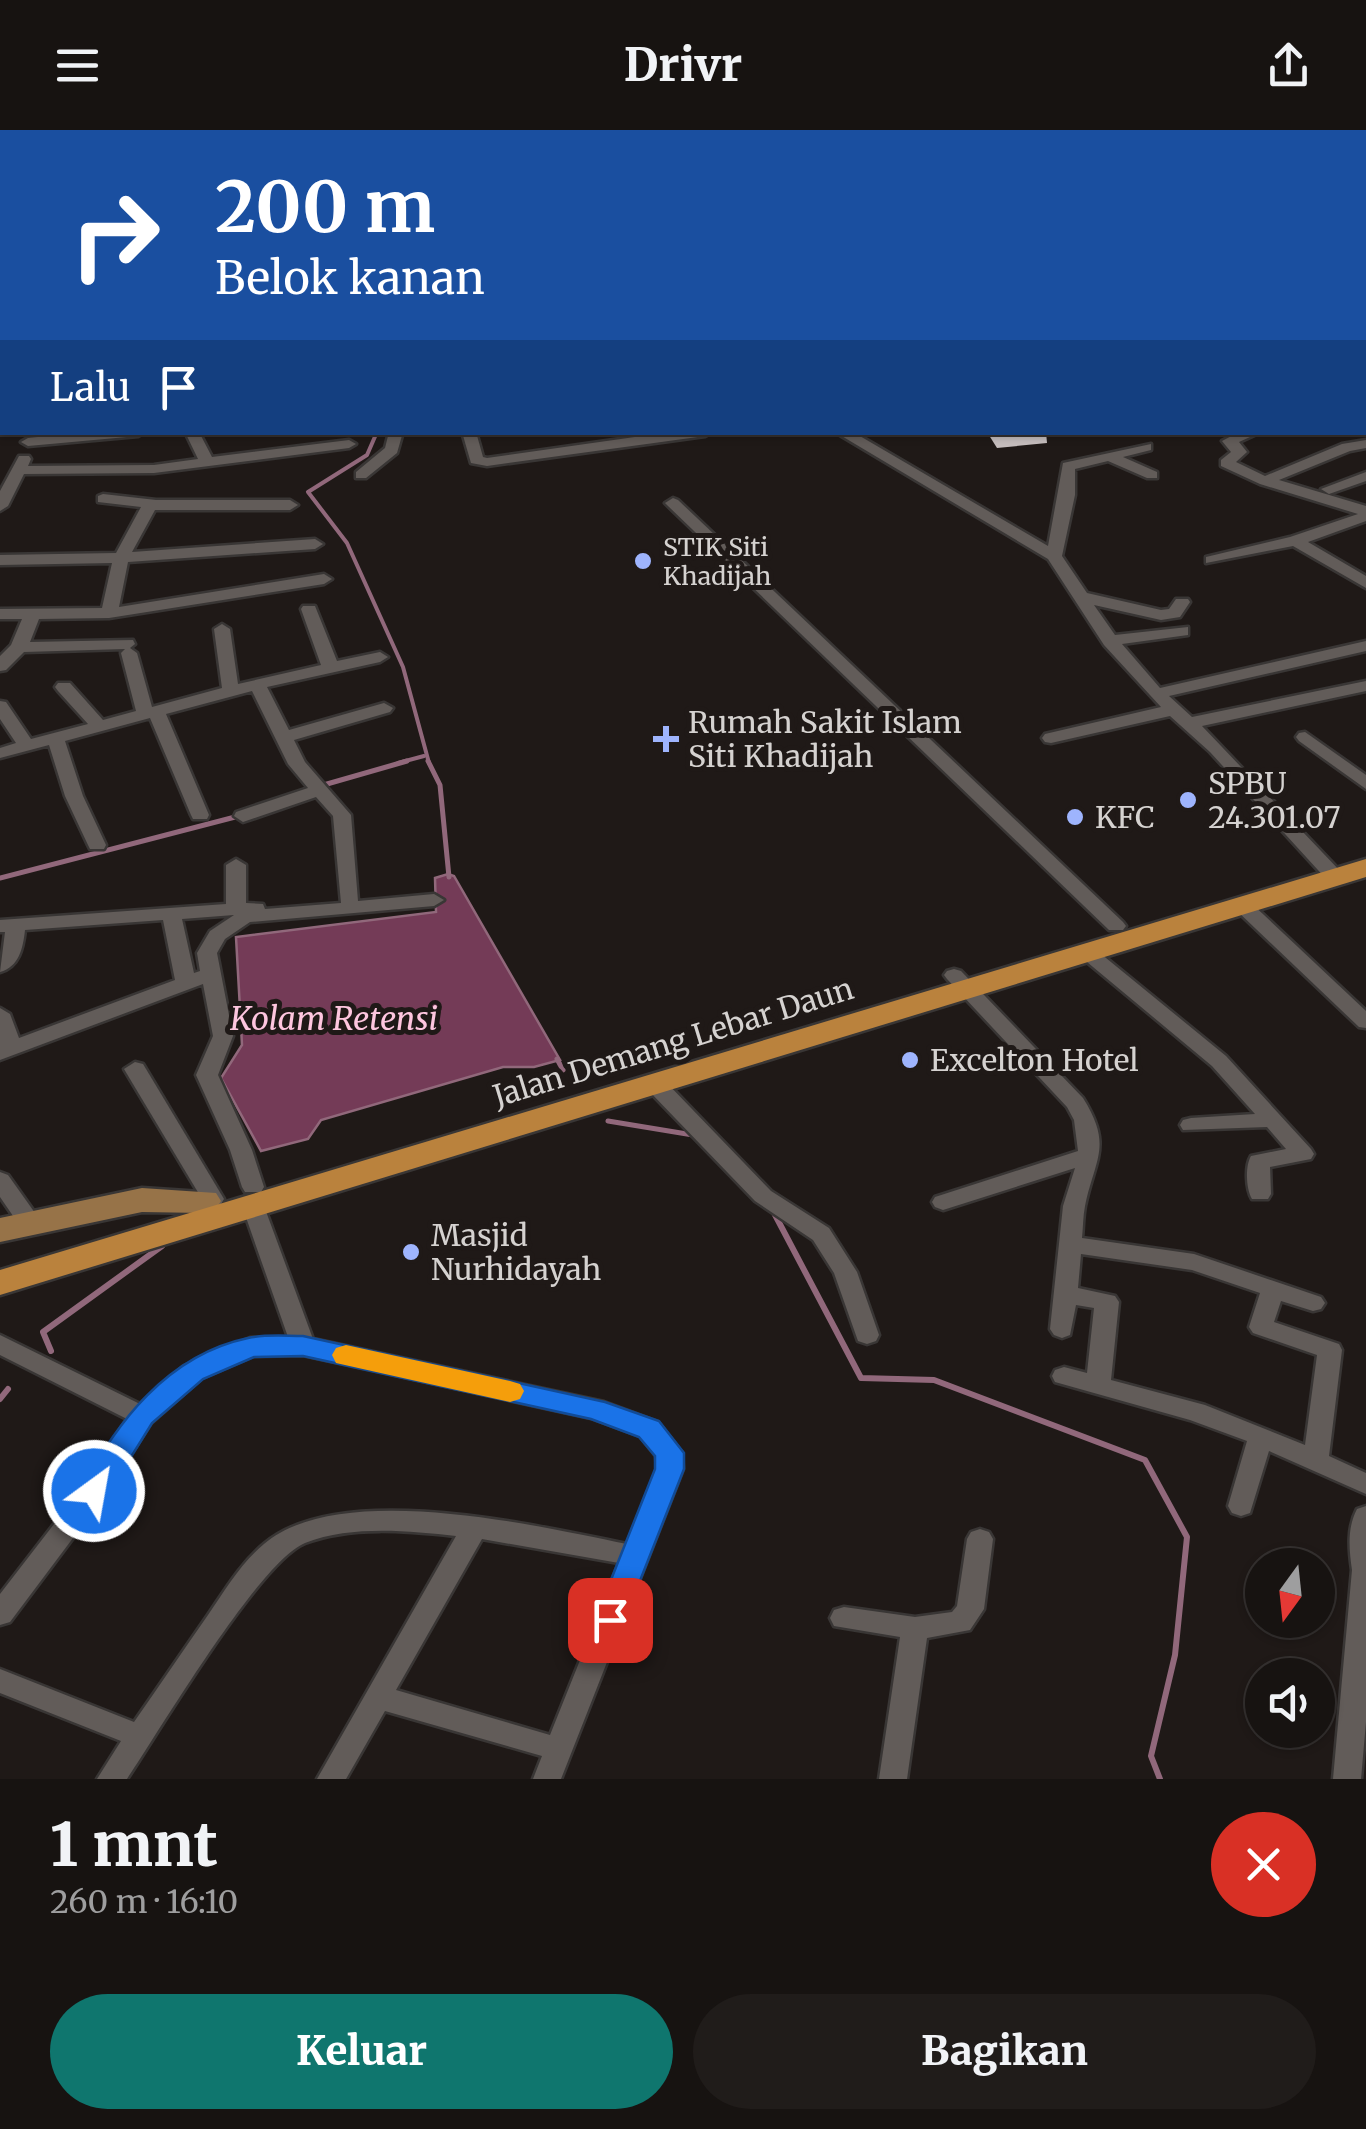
<!DOCTYPE html>
<html lang="id">
<head>
<meta charset="utf-8">
<style>
	:root { --surface:#171311; --page:#201c1a; --text:#f1f3f6; --muted:#9e9e9f; --line:#363231; --accent:#0f766e }
	body { margin:0; font-family:Merriweather,serif; background:var(--page); color:var(--text); height:100vh; display:flex; flex-direction:column; font-size:38px; white-space:nowrap }
	* { box-sizing:border-box; margin:0 }
	p { font-size:32px; color:var(--muted) }
	.icon { flex:none; width:55px; height:55px; fill:none; stroke:currentColor; stroke-width:2; stroke-linecap:round; stroke-linejoin:round }
	.map { position:relative; height:1649px; overflow:hidden }
	.details { display:flex; flex-direction:column; background:var(--surface); flex:1 }
	.details>* { flex:none }
	.top-card { position:absolute; left:0px; top:0px; width:1368px; height:305px; box-shadow:0 2px 8px #0004,0 0 0 2px var(--line); background:#1a4fa0; color:#fff; overflow:hidden }
	.needle { width:65px; rotate:195deg }
	.controls { position:absolute; left:1245px; top:1418px; display:grid; gap:20px }
	.controls a { display:grid; place-items:center; width:90px; height:90px; border-radius:50%; background:var(--surface); box-shadow:0 2px 8px #0004,0 0 0 2px var(--line); font-size:50px }
	.pin { position:absolute; display:grid; place-items:center; width:85px; height:85px; color:#fff; margin:-42px; border-radius:20px; box-shadow:0 5px 15px #0006 }
	.me { position:absolute; width:110px; margin:-55px; rotate:32deg; stroke-linejoin:round; filter:drop-shadow(0 0 8px #0008) }
	.turn { display:flex; align-items:center; gap:35px; height:210px; padding:0 50px; font-size:45px }
	.turn .icon { width:130px; height:130px; stroke-width:2.5 }
	.turn b { display:block; font-size:70px; line-height:85px }
	.then { display:flex; align-items:center; height:95px; padding:0 50px; background:#0003; gap:20px; font-size:38px }
	.round { display:grid; place-items:center; flex:none; width:105px; height:105px; border-radius:52px; background:var(--page) }
	.head { display:flex; align-items:center; justify-content:space-between; height:170px; padding:0 50px }
	h1 { font-size:60px; font-weight:800; line-height:75px }
	.action { display:flex; gap:20px; margin-top:auto; padding:20px 50px }
	.action a { flex:1; height:115px; border-radius:60px; background:var(--accent); color:#fff; font-size:40px; font-weight:800; line-height:115px; text-align:center }
	.action a+a { background:var(--page); color:var(--text) }
	header { display:flex; justify-content:space-between; align-items:center; height:130px; padding:0 50px; background:var(--surface); font-size:45px; font-weight:800 }
	.map>svg:first-child { display:block }
</style>
</head>
<body>
<header><svg class="icon" aria-label="menu" viewBox="0 0 24 24"><path d="M4 6h16M4 12h16M4 18h16"/></svg>Drivr<svg class="icon" aria-label="share" viewBox="0 0 24 24"><path d="M12 15V3M7 8l5-5 5 5M5 13v7h14v-7"/></svg></header>
<div class="map">
<svg width="1366" height="1649" viewBox="0 0 1366 1649">
	<rect width="100%" height="100%" fill="#1f1917"/>
	<path fill="#743b57" stroke="#91687b" stroke-width="2.5" d="M448,744l6,2 106,184 -26,7h-31l-182,53 -13,19 -47,12 -40,-73 21,-33 -6,-108 200,-25 -1,-34z"/>
	<g fill="none" stroke-linecap="round" stroke-linejoin="round">
		<g stroke="#91687b" stroke-width="4">
			<path d="M347,0l4,2"/>
			<path d="M377,302l-10,23 -59,37 39,51 56,124 26,96"/>
			<path d="M398,633l26,-7"/>
		</g>
		<g stroke="#91687b" stroke-width="5">
			<path d="M428,631l12,24 9,92"/>
			<path d="M320,656l87,-25"/>
			<path d="M0,748l239,-62"/>
			<path d="M557,929l6,11"/>
			<path d="M608,991l85,14"/>
		</g>
		<g stroke="#91687b" stroke-width="6">
			<path d="M773,1081l88,167 73,2 211,80 42,77 -12,118 -24,101 9,23"/>
			<path d="M51,1221l-8,-19 119,-86"/>
			<path d="M0,1269l8,-10"/>
		</g>
	</g>
	<path fill="#c5bdbd" d="M987,302h59l1,11 -50,5z"/>
	<g fill="none" stroke-linecap="round" stroke-linejoin="round">
		<g stroke="#393635" stroke-width="5">
			<g id="street">
				<path d="M134,0h16l2,2h-19z"/>
				<path d="M354,0h15l2,2h-15z"/>
				<path d="M556,0h17l2,2h-16z"/>
				<path d="M635,0h12v2h-11z"/>
				<path d="M737,0h12l1,2h-11z"/>
				<path d="M912,0h14l2,2h-14z"/>
				<path d="M1026,0h36l2,2h-39z"/>
				<path d="M1161,0h18l2,2h-17z"/>
				<path d="M2,48v8l-2,1v-8z"/>
				<rect x="1365" y="50" width="1" height="8"/>
				<path d="M2,66v11l-2,1v-11z"/>
				<rect x="0" y="105" width="2" height="8"/>
				<rect x="1365" y="157" width="1" height="8"/>
				<rect x="0" y="162" width="2" height="8"/>
				<path d="M1365,195h1l-1,9z"/>
				<rect x="0" y="253" width="2" height="11"/>
				<path d="M85,302h60l-7,4 -110,10 -7,-4 7,-4z"/>
				<path d="M185,302h14l13,25 137,-17 7,4 -7,4 -195,25 -130,1 -16,32 -8,5v-20l19,-35h10l2,3 -3,7 126,-1 44,-6z"/>
				<path d="M389,302h14l-6,21 -31,25h-10v-6l29,-24z"/>
				<path d="M462,302h14l7,25 4,1 183,-26h42l-7,4 -218,30 -16,-3z"/>
				<path d="M835,302h18l195,114 15,-83 88,-19v6l-28,7 34,15v6h-10l-39,-17 -33,8v26l-13,61 25,37 74,17 8,-1 7,-10h12l2,3 -10,15 -19,3 -67,-15 21,30 73,-8v8l-66,9 38,44 206,-47v10l-197,45 23,21 174,-36v10l-164,35 140,147 3,4 -3,4h-14l-118,-129 -40,-36 -119,27 -6,-1 -3,-4 3,-4 116,-27 -57,-62 -56,-86z"/>
				<path d="M1239,302h22l-22,10 8,10 -11,10 29,14 77,-32 24,-4v8l-16,3 -71,29 87,26v15l-58,21 58,34v12l-73,-42 -87,17v-6l84,-20 68,-23 -98,-30 -39,-18v-6l10,-8 -9,-11z"/>
				<path d="M1366,342v9l-37,13 -8,-5z"/>
				<path d="M103,364l53,6h134l8,5 -8,5h-135l-23,42 183,-13 8,5 -8,5 -187,13 -9,45 205,-33 8,5 -8,5 -215,34 -70,1 -9,23 103,-2 2,4 -5,4 7,5 15,54 70,-19 -8,-59 8,-5 8,5 8,55 83,-19 -20,-56 2,-3h12l22,55 43,-9 8,5 -8,5 -113,25 22,43 95,-27 9,5 -3,4 -96,28 11,22 46,53 7,86 76,-7 10,6 -10,6 -184,16 -25,17 -8,14 16,83 -15,39 34,75 12,37 -3,5h-16l-3,-5 -12,-37 -34,-75 17,-39 -10,-52 -203,76v-52l10,6 9,24 156,-58 -12,-60 -138,10c-2,18 -6,37 -25,42l5,-40h-5v-12l226,-16v-39l10,-6 10,6v38l17,1 2,5 76,-6 -8,-87 -17,-19 -73,25 -9,-6 2,-4 72,-24 -20,-24 -36,-73 -86,23 43,101 -2,4h-14l-2,-4 -41,-97 -85,23 18,55 23,49 -2,4h-14l-2,-4 -23,-49 -16,-51 -49,13v-10l16,-5 -16,-24v-18l6,1 25,37 57,-15 -30,-33 -3,-4 3,-4h12l33,37 33,-9 -15,-58 4,-4 -101,3 -18,18 -6,1v-15l11,-11 11,-26h-22v-10l102,-1 10,-45 -112,2v-10l116,-2 25,-46 -43,-5v-6zM234,785l-24,16 -13,22 3,18 -6,2 -12,-54z"/>
				<path d="M673,368l5,2 445,422 3,4 -3,4h-14l-441,-424 -3,-3z"/>
				<path d="M1305,602l61,43v14l-67,-48 -3,-4 3,-4z"/>
				<path d="M1242,769l7,2 117,110v17l-7,-1 -124,-118 -3,-4z"/>
				<path d="M1088,817l7,2 131,107 85,93 3,5 -3,5 -41,8 1,27 -3,5h-16c-6,-10 -7,-33 -1,-43l35,-7 -19,-22 -84,3 -3,-5 3,-5 8,-2 64,-4 -43,-48 -131,-109 -3,-4z"/>
				<path d="M954,839l7,2 122,127c30,48 12,60 2,108 -2,10 -2,22 -3,32l112,16 127,43 4,6 -4,6 -8,2 -32,-10 -7,21 65,22 3,6 -13,106 37,17v21l-97,-43 -19,62 -9,3 -9,-3 -4,-7 19,-65 -57,-21 -135,-38 -3,-6 3,-6 9,-3 23,6 7,-65 -18,-3 -6,30 -8,3 -8,-3 -4,-6 13,-123 12,-38 -132,42 -8,-3 -3,-5 3,-5 143,-46 -4,-31 -7,-13 -120,-128 -3,-4 3,-4zM1081,1124l111,16 68,23 -11,34 4,6 64,22 -12,90 -100,-40 -94,-25 8,-78 -4,-6 -37,-8z"/>
				<path d="M135,932l8,2 81,135 -3,5h-16l-81,-135z"/>
				<path d="M657,949l8,2 106,110 58,37 28,44 22,63 -3,6 -9,3 -9,-3 -24,-68 -21,-33 -58,-39 -106,-110 -3,-5z"/>
				<path d="M0,1042l8,3 32,45 3,6 -3,6h-16l-24,-35z"/>
				<path d="M253,1068l8,3 3,5 49,133 291,63 54,20 24,31 1,16 -122,310h-28l9,-23 -157,-45 -39,68h-29l139,-243c-48,-5 -104,-11 -151,7 -46,19 -145,187 -178,236h-30l24,-38 -121,-48v-24l134,53c25,-36 49,-71 74,-107 17,-25 33,-52 56,-71 76,-65 273,-18 363,0l30,-75 -1,-13 -16,-20 -49,-18 -288,-63 -50,1 -51,22 -51,45 -48,75 -93,124 -10,3v-31l85,-110 42,-65 -127,-64v-20l140,69 44,-38 66,-28 38,-1 -46,-131 3,-5zM482,1409l137,24 -69,172 -154,-45z"/>
				<path d="M1366,1376v216l-5,57h-28l19,-209c-3,-21 -5,-42 5,-61z"/>
				<path d="M980,1399l9,3 4,7 -9,70 -14,21 -43,8 -20,141h-28l21,-142 -66,-11 -4,-8 4,-8 10,-3 71,10 37,-5 5,-6 10,-67 4,-7z"/>
			</g>
		</g>
		<g stroke="#393635" stroke-width="5">
			<path id="primary" d="M142,1058l74,5 5,8 -5,8 -12,4 -62,-1 -142,30v-24z"/>
		</g>
		<g stroke="#393635" stroke-width="5">
			<path id="highway" d="M1366,729v18l-1366,418v-25z"/>
		</g>
		<use href="#street" fill="#625c59" fill-rule="evenodd"/>
		<use href="#primary" fill="#977348" fill-rule="evenodd"/>
		<use href="#highway" fill="#ba823d" fill-rule="evenodd"/>
	</g>
	<path fill="#1a73e8" stroke="#114b97" stroke-width="2.5" d="M303,1206l302,66 54,19 25,32v16l-63,160 -11,4 -10,-4 -5,-9 60,-151v-13l-16,-19 -48,-18 -288,-63 -49,1 -51,22 -51,44 -47,76 -11,4 -10,-4 -4,-8c36,-68 87,-136 168,-153 17,-4 37,-2 55,-2z"/>
	<path fill="#f59e0b" d="M346,1215l164,36 10,3 4,7 -4,8 -10,3 -174,-39 -4,-8 4,-7z"/>
	<g fill="#9eb4fd" stroke="#1f1917" stroke-width="4">
		<circle cx="643" cy="431" r="10"/>
		<path d="M661 594h10v10h10v10h-10v10h-10v-10h-10v-10h10z"/>
		<circle cx="1188" cy="670" r="10"/>
		<circle cx="1075" cy="687" r="10"/>
		<circle cx="910" cy="930" r="10"/>
		<circle cx="411" cy="1122" r="10"/>
	</g>
	<g text-anchor="middle" dominant-baseline="central" stroke-width="10" stroke-linejoin="round" paint-order="stroke">
		<g font-size="25" fill="#d5d2d0" stroke="#1f1917" text-anchor="start">
			<text x="663" y="417">STIK Siti<tspan x="663" dy="29">Khadijah</tspan></text>
		</g>
		<g font-size="30" fill="#d5d2d0" stroke="#1f1917" text-anchor="start">
			<text x="688" y="592">Rumah Sakit Islam<tspan x="688" dy="34">Siti Khadijah</tspan></text>
			<text x="1208" y="653">SPBU<tspan x="1208" dy="34">24.301.07</tspan></text>
			<text x="1095" y="687">KFC</text>
			<text x="930" y="930">Excelton Hotel</text>
			<text x="431" y="1105">Masjid<tspan x="431" dy="34">Nurhidayah</tspan></text>
		</g>
		<g font-size="30" fill="#d5d2d0" stroke="#1f1917">
			<text transform="translate(673 912) rotate(-17)">Jalan Demang Lebar Daun</text>
		</g>
		<g font-size="32" font-style="italic" fill="#fec6df" stroke="#1f1917">
			<text x="334" y="889">Kolam Retensi</text>
		</g>
	</g>
</svg>
<div class="controls">
<a><svg class="needle" viewBox="-14 -14 28 28"><path d="M0-13l5 13h-10z" fill="#e53935"/><path d="M0 13l5-13h-10z" fill="#9e9e9f"/></svg></a>
<a><svg class="icon" aria-label="sound" viewBox="0 0 24 24"><path d="M4 9h4l5-4v14l-5-4H4zM17 9q2 3 0 6"/></svg></a>
</div>
<div class="pin" style="left:610px;top:1490px;background:#d93025"><svg class="icon" aria-label="arrive" viewBox="0 0 24 24"><path d="M6 21V4h12l-3 4 3 4H6"/></svg></div>
<svg class="me" style="left:94px;top:1361px" viewBox="-20 -20 40 40"><circle r="17" fill="#1a73e8" stroke="#fff" stroke-width="3"/><path d="M0-11L8 9 0 5-8 9z" fill="#fff"/></svg>
<div class="top-card">
<div class="turn"><svg class="icon" aria-label="right" viewBox="0 0 24 24"><path d="M7 20v-9h11M14 6l5 5-5 5"/></svg><div><b>200 m</b>Belok kanan</div></div>
<div class="then">Lalu<svg class="icon" aria-label="arrive" viewBox="0 0 24 24"><path d="M6 21V4h12l-3 4 3 4H6"/></svg></div>
</div>
</div>
<section class="details">
<div class="head"><div><h1>1 mnt</h1><p>260 m · 16:10</p></div><a class="round" style="background:#d93025;color:#fff"><svg class="icon" aria-label="close" viewBox="0 0 24 24"><path d="M6 6l12 12M18 6L6 18"/></svg></a></div>
<div class="action"><a>Keluar</a><a>Bagikan</a></div>
</section>
</body>
</html>
